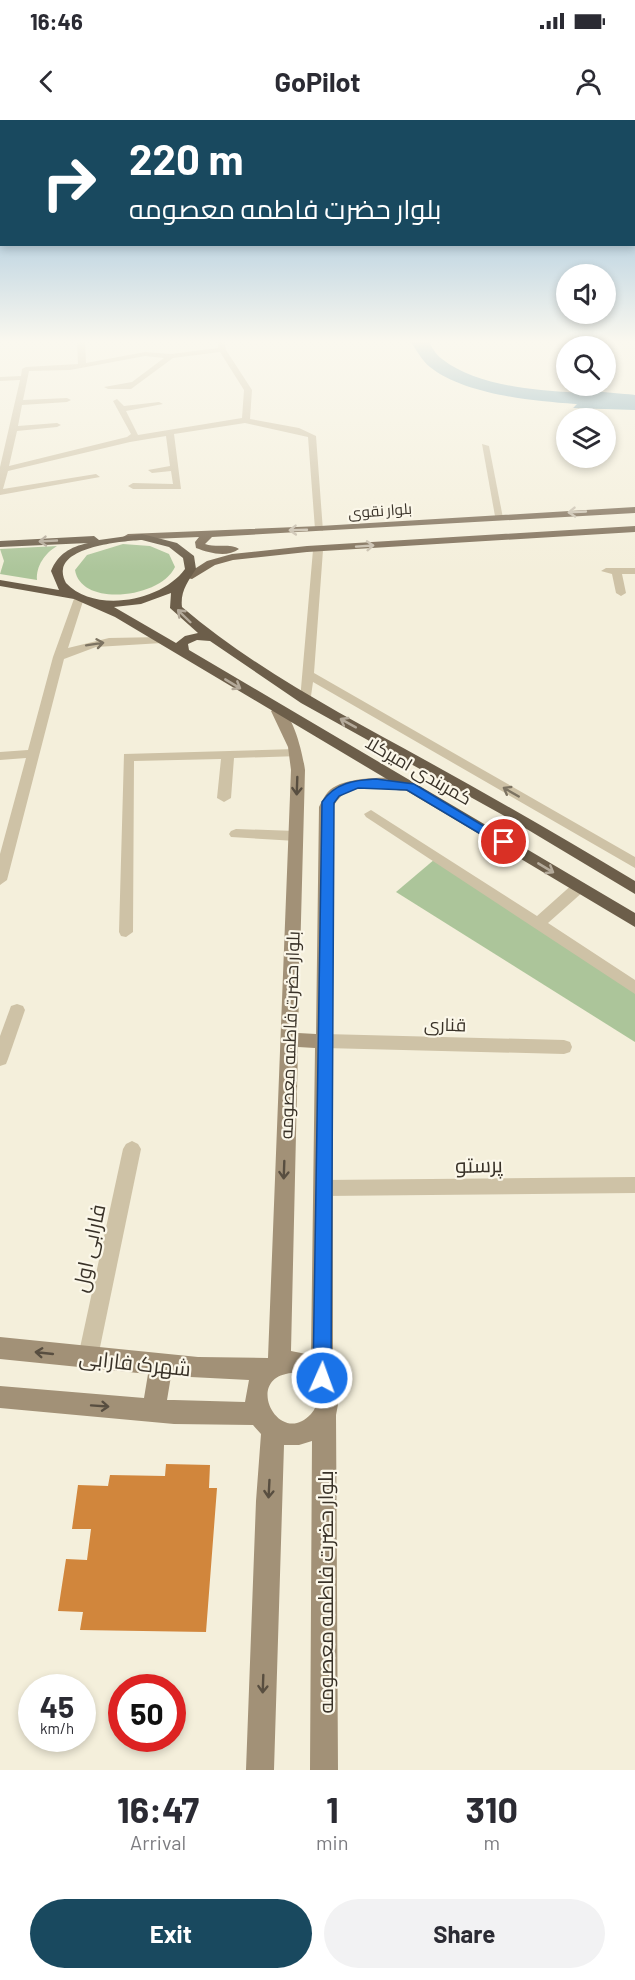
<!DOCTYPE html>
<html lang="en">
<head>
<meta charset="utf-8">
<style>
	:root { --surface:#fff; --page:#f2f2f3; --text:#2b2b33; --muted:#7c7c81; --accent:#19495f }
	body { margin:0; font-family:Barlow,Cairo,sans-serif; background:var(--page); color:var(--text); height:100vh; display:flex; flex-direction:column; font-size:22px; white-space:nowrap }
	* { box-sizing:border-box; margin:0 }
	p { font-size:20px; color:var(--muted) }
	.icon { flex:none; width:33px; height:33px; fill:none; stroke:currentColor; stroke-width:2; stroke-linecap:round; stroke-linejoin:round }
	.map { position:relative; height:1650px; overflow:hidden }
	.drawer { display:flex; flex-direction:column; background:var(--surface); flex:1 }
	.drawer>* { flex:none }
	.banner { position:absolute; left:0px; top:0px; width:636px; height:126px; box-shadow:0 3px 9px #0003; background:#19495f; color:#fff; overflow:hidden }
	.fabs { position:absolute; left:556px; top:144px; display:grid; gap:12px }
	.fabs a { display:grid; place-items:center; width:60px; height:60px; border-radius:50%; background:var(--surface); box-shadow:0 3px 9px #0003; font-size:30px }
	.speed { position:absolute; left:18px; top:1554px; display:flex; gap:12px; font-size:30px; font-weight:700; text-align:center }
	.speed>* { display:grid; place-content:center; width:78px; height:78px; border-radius:50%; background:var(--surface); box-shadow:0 3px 9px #0003; line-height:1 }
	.speed small { font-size:15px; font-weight:400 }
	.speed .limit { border:9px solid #d22; background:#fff; color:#111 }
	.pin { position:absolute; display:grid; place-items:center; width:51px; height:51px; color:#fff; margin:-26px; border:3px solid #fff; border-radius:50%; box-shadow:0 2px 6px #0007 }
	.me { position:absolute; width:66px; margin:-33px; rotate:2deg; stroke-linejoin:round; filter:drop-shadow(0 0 4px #0008) }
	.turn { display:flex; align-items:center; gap:21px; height:126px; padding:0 30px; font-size:27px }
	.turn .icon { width:78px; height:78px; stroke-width:2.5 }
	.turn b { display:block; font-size:42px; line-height:51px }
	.eta { display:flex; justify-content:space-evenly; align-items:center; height:102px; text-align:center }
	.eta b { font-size:36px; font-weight:700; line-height:42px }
	.cta { display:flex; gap:12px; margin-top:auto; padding:12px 30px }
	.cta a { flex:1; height:69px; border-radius:36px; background:var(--accent); color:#fff; font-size:24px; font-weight:700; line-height:69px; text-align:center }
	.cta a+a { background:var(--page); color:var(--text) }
	.status { display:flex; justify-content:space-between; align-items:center; height:42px; padding:0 30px; background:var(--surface); direction:ltr }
	.status svg { height:16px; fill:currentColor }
	header { display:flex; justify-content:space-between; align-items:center; height:78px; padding:0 30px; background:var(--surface); font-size:27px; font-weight:700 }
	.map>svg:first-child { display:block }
</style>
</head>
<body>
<div class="status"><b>16:46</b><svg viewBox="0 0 49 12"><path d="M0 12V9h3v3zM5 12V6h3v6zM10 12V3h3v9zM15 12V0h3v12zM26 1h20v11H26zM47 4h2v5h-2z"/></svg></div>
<header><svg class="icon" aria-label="back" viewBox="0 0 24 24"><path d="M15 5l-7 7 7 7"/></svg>GoPilot<svg class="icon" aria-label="person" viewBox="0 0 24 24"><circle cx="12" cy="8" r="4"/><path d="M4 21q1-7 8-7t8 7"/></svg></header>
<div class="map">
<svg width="635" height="1650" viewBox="0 0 635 1650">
	<rect width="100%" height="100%" fill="#f4efdb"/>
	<g fill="#acc59a">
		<path d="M123,424l27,2 19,8 6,13c-14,31 -94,41 -100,3l12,-15z"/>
		<path d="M57,426c-12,7 -21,20 -20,34l-37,-6 4,-13 -4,-12z"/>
		<path d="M435,739l200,124v59l-239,-150z"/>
	</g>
	<path fill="#77a3b4" d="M582,270l53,5v15l-62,-2 10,-10z"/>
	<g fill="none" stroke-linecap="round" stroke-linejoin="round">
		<path fill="#77a3b4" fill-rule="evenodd" d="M410,221h18c4,6 8,14 14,18 46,36 137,33 193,36v12c-57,-3 -160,-4 -205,-40 -8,-6 -14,-18 -20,-26z"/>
	</g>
	<path fill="#d1863c" d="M166,1344l44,1 -1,23h8l-11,144 -126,-2 3,-18 -25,-1 8,-52 21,1 4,-31h-19l6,-44 30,1 2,-11 55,1z"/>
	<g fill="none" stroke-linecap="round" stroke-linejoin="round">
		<g fill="#cec2a6" fill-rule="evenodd">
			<path d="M77,221h8l1,22 59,-11 26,2 47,-6v-7h6l2,9 26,40 -2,29 49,9 17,8 7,95 -8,-2 -7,-92 -63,-14 -71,11 7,55h-48l-5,-3 5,-3 40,1 -2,-13 -19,2 -4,-3 22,-4 -4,-30 -36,6 -122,29 -5,18 93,-15 4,3 -100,18v-28l20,-87 -20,1v-4l21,-1 1,-7 4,-2 52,-3zM220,232l24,38 -2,28 -104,17 -12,-24 37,-7 -4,-2 -35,4 -7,-7 -4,2 18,33 -4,3 -118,29 8,-35 40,-4 4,-2 -4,-2 -39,3 4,-21 45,-3 4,-2 -4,-2 -44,2 6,-29 41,-1 75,-14 19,2 -32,24 -28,5 4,2h23l42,-31z"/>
			<path d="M482,324l7,2 14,72 -8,-2z"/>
			<path d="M318,427l5,3 -9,123 321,184v11l-322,-186 -3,21h-8l-2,-3 13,-150z"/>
			<path d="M635,448v6h-13l4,19 -5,3 -5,-3 -4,-19 -11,-3 5,-3z"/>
			<path d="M75,476l9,2 -16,50 41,-10 53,-1 6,3 -6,3 -66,4 -32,12 -57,221 -7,5v-31l26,-96 -26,2v-8l28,-2 25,-93z"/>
			<path d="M296,629l4,1v6l-66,2 -3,40 -7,4 -7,-4 4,-39 -87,2 -1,171 -7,5 -5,-1 -2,-4 5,-178z"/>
			<path d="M371,690l166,106 37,-33h10l2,4 -2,4 -36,32 87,57v14l-269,-177 -2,-3z"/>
			<path d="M236,709l60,2 7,5 -7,5 -65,-4 -2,-3 2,-3z"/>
			<path d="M17,884l6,2 2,4 -17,49 -2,5 -6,2v-30l11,-30z"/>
			<path d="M325,914l239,6 6,2 2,5 -2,5 -6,2 -239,-6 -6,-2 -2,-5 2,-5z"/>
			<path d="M132,1021l6,3 3,5 -43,208 -3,7 -7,3 -7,-3 -3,-7 45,-208 3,-5z"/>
			<path d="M635,1057v16l-311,3 -6,-2 -3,-6 3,-6 6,-2z"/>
		</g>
		<path fill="#a29177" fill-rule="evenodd" d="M278,587c15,4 25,48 27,63l-7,263 18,1 3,-227c4,-8 8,-17 17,-21 15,-9 70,-13 81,0 -14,16 -62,-19 -84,21v569l7,18 -4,21 2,355h-28l2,-329 -13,4h-15l-10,325h-28l10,-269 5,-67 -8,-9 -79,-1 -174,-16v-22l144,12 4,-24 -148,-15v-22l198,20 70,1 23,-588 -3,-23 -17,-36zM298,927l17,1 -4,307 -20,-4zM292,1253c20,1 34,24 19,41 -32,35 -69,-37 -19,-41zM171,1256l78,4 -4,22 -71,-2h-7z"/>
		<g fill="#7d6d57" fill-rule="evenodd">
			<path d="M635,387v6l-423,24 -7,7c11,4 26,-1 34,5 -12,9 -30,4 -43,-1l-1,-6 4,-5 -71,3 -5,-3 5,-3 192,-8z"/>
			<path d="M635,406v6l-328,20 -74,8 -18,5 -23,14 -10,-2 25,-16 25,-7 75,-8z"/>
		</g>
		<path fill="#6c5e4a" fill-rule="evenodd" d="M142,414l35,9 17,13 2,13c-8,12 -16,23 -14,38 73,62 159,107 243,153 71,39 140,79 210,121v13l-125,-75 -209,-116 -91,-62 -13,-1 -9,4 1,6 446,263v14l-520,-310 -41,-18 -74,-13v-6l59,10 -8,-19c7,-17 19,-24 37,-28l-88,4v-6l94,-5 5,4zM142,420l27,7 14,11 2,11c-23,32 -90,45 -119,14 -2,-4 -4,-9 -3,-14 4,-23 60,-28 79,-29zM171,473l-1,15 28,25 -13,3 -9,7 -62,-36 27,-3z"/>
	</g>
	<defs><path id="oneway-shaft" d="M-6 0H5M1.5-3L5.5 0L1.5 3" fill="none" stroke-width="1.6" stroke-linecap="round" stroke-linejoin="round" transform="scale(1.5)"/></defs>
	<g stroke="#c9c0af">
		<use href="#oneway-shaft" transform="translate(577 392) rotate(177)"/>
		<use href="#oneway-shaft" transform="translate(298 410) rotate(178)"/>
		<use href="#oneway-shaft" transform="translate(365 426) rotate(-4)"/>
	</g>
	<g stroke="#b4aa9a">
		<use href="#oneway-shaft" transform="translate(48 421) rotate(177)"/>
		<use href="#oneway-shaft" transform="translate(184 496) rotate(-136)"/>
		<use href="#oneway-shaft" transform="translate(233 564) rotate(31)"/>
		<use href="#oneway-shaft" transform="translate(348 603) rotate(-151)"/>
		<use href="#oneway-shaft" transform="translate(546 748) rotate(31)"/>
	</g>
	<g stroke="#7c7361">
		<use href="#oneway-shaft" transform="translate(95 524) rotate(-9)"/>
		<use href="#oneway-shaft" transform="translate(511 672) rotate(-150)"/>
	</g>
	<g stroke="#584e40">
		<use href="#oneway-shaft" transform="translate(297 666) rotate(92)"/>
		<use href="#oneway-shaft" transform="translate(284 1050) rotate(92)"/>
		<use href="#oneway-shaft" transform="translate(44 1233) rotate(-174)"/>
		<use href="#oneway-shaft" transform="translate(100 1286) rotate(4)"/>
		<use href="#oneway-shaft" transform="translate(269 1369) rotate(93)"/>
		<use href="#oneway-shaft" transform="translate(263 1564) rotate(92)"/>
	</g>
	<linearGradient id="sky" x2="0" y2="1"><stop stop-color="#7badd3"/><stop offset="0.49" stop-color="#faf8ef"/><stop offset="1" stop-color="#faf8ef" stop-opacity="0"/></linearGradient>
	<rect width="635" height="452" fill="url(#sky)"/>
	<path fill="#1a73e8" stroke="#114b97" stroke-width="1.5" d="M376,659l38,5 96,58 -6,5 -5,-2 -92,-55 -49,-2 -19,8 -5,7 -3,575 -2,6 -7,3 -7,-3 -2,-6 9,-576c13,-19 32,-22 54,-23z"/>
	<g text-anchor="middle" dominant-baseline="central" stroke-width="4.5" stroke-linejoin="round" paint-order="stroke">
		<g font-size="15" fill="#393228" stroke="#fbf7e9">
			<text transform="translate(380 390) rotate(-4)">بلوار نقوی</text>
		</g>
		<g font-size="18" fill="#393228" stroke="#fbf7e9">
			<text transform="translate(419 650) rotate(30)">کمربندی امیرکلا</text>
			<text transform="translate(445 904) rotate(1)">قناری</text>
			<text transform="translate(289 915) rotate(-88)">بلوار حضرت فاطمه معصومه</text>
		</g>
		<g font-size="21" fill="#393228" stroke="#fbf7e9">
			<text transform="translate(479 1044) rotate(-1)">پرستو</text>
			<text transform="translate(88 1128) rotate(-78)">فارابی اول</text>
			<text transform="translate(135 1242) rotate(6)">شهرک فارابی</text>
			<text transform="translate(324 1472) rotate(-90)">بلوار حضرت فاطمه معصومه</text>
		</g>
	</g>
</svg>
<div class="fabs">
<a><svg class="icon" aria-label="sound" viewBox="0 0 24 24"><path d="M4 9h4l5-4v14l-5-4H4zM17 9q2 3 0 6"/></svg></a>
<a><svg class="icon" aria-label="search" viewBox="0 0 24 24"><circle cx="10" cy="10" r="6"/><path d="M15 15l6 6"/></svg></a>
<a><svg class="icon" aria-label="layers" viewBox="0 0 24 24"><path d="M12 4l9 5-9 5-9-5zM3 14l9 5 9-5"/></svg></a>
</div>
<div class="speed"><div>45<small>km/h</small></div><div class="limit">50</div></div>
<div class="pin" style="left:504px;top:722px;background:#d93025"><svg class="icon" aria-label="arrive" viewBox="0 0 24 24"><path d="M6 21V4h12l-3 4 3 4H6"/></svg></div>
<svg class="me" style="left:322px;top:1258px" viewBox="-20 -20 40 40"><circle r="17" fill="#1a73e8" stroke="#fff" stroke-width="3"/><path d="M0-11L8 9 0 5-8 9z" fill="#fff"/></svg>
<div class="banner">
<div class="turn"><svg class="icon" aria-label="right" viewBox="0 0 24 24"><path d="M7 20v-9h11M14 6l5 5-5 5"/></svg><div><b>220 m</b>بلوار حضرت فاطمه معصومه</div></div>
</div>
</div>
<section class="drawer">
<div class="eta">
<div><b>16:47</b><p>Arrival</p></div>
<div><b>1</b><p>min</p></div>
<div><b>310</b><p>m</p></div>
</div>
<div class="cta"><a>Exit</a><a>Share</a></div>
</section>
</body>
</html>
